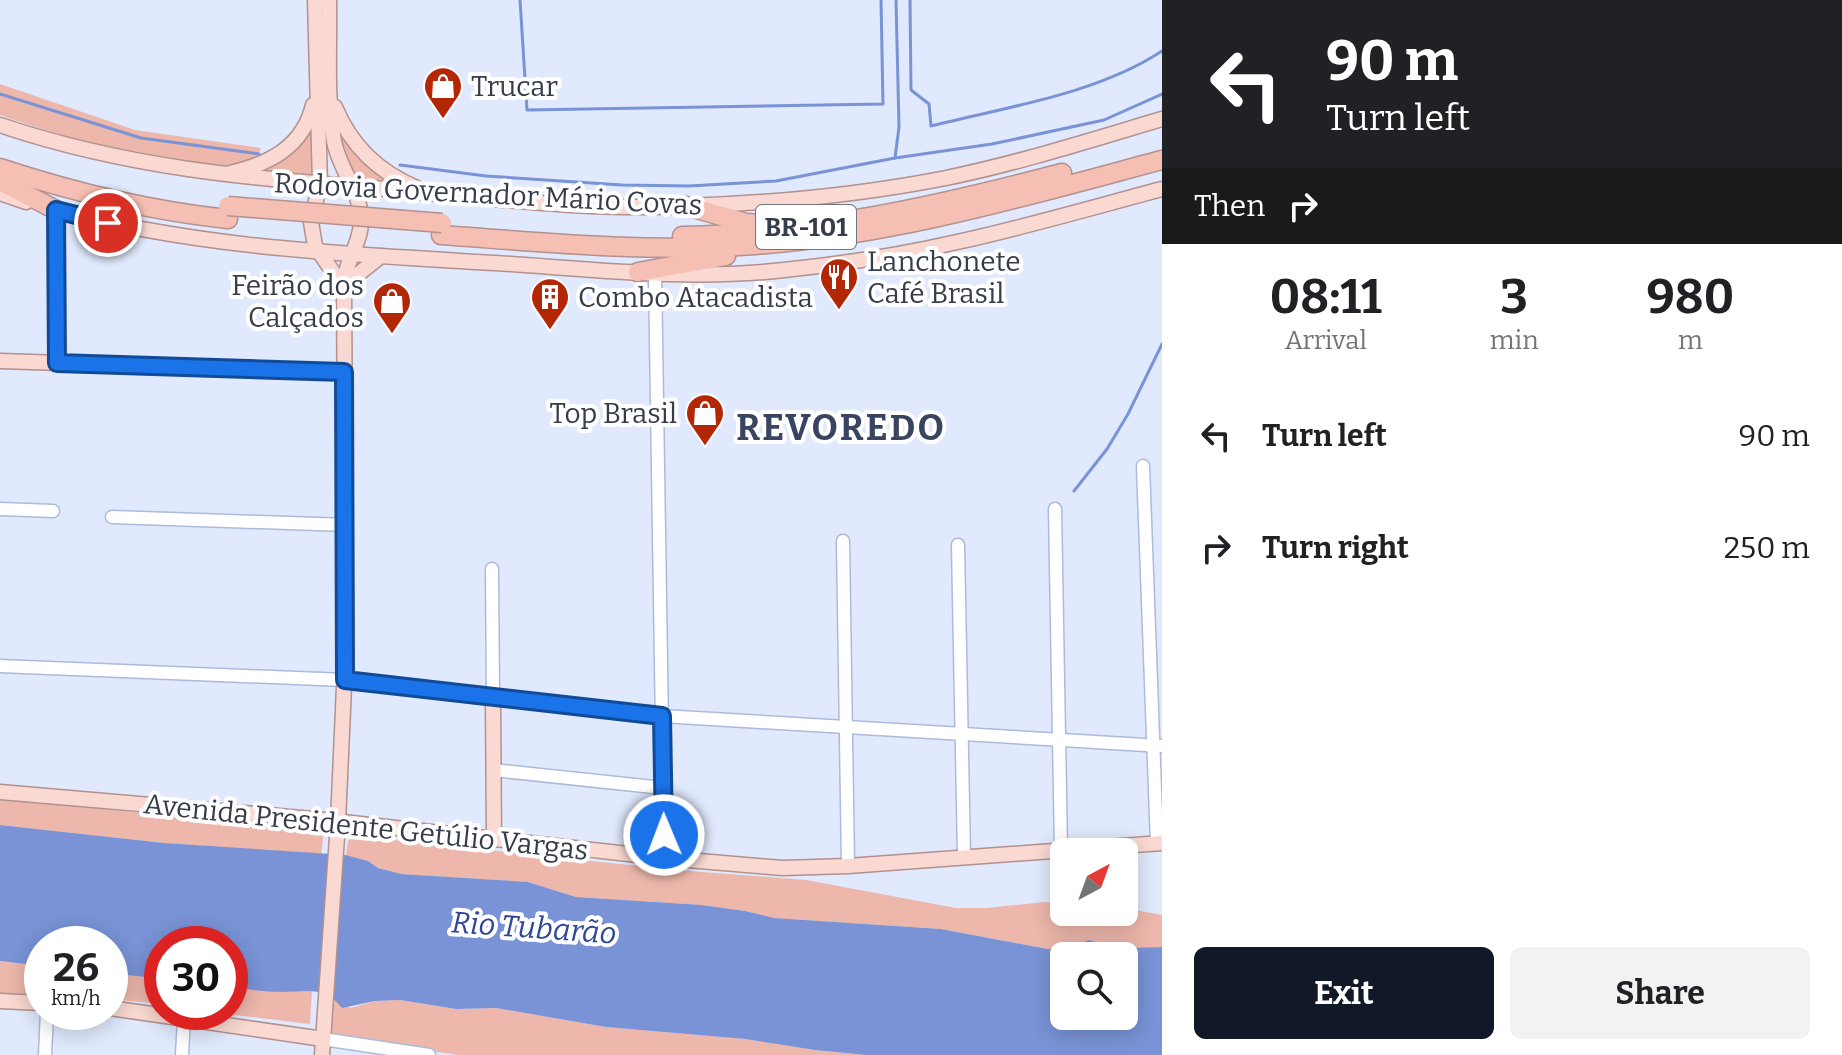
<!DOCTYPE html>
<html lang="en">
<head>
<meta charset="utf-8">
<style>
	:root { --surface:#fff; --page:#f2f2f2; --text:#202124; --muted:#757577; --accent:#111827 }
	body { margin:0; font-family:Bitter,serif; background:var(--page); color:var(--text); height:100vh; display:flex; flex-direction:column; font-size:30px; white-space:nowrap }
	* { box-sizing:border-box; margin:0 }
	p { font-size:26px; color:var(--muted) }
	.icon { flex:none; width:44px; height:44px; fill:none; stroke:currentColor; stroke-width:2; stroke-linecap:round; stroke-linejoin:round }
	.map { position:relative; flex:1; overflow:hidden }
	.side { display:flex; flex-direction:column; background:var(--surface); width:680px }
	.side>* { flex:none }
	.banner { background:#202124; color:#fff; overflow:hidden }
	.needle { width:52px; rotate:41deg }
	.controls { position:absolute; left:1050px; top:838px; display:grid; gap:16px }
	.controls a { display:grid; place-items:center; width:88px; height:88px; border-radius:12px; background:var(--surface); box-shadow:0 4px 20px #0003; font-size:40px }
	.speed { position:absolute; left:24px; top:926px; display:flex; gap:16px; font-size:40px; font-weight:700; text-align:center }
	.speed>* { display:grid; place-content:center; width:104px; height:104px; border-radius:50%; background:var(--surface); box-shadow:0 4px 20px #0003; line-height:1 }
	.speed small { font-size:20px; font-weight:400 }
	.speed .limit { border:12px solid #d22; background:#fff; color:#111 }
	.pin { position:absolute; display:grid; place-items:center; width:68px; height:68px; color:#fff; margin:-34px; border:4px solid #fff; border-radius:50%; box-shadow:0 2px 8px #0007 }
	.me { position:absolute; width:88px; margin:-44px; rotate:359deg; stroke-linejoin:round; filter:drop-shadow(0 0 6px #0008) }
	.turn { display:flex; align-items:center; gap:28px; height:168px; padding:0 32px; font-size:36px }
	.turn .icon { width:104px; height:104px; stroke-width:2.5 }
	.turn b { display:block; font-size:56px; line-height:68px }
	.then { display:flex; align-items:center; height:76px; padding:0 32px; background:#0003; gap:16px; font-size:30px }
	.eta { display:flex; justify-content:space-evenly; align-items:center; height:136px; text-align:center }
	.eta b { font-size:48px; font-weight:700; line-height:56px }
	.cta { display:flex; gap:16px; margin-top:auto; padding:16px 32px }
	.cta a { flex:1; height:92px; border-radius:12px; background:var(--accent); color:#fff; font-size:32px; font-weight:700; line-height:92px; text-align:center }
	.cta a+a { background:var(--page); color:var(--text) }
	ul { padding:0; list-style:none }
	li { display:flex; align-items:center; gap:24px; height:112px; padding:0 32px }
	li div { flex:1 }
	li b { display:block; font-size:30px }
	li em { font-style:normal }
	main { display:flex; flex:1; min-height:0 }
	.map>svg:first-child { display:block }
</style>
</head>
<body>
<main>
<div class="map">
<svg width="1162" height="1055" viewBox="0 0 1162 1055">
	<rect width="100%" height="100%" fill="#e0e9fd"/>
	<g fill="#edb7ab">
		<path d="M0,84l135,46 126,18 -5,12c-58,20 -196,-24 -256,-45z"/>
		<path d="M316,123v54l-57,-6c26,-10 41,-25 57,-48z"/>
		<path d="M338,126l63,60 -44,-4 -12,-17z"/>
		<path d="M0,799l44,4 280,29 -3,23 -157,-12 -164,-18z"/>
		<path d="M355,836l322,34 129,10 150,28h30l58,-6 20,1v9h60v-4l38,7v32l-48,1 -25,-8 -25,9h-16l-107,-20 -168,-11 -28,-7 -43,-6 -126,-8 -48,-15 -127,-8 -23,-6 -10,-7 -22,-6 2,-14z"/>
		<path d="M0,961l42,5v29l-42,-2z"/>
		<path d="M110,973l52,6v25l-52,-5z"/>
		<path d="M230,987l52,5 30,-2 -2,34 -100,-12h20z"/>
		<path d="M333,997l18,11 24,-7 25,-1 56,9 40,-1 110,19 139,12 70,11 51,5h-408l-126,-19 -2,-3z"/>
	</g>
	<path fill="#7993d6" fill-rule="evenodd" d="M0,825l164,18 182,12 22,6 10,7 23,6 127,8 48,15 126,8 43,6 29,7 167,11 107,20h16l25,-9 26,8 47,-1v108h-296l-51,-5 -70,-11 -139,-12 -110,-19 -40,1 -56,-9 -25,1 -33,7c-18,-23 -34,-16 -60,-16 -17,0 -35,-3 -52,-5v-43h-68v35l-52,-6v-29h-68v22l-42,-5zM1064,956h60v60h-60z"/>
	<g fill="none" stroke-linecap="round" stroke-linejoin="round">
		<g stroke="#7993d6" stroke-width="3">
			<path d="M520,0l7,110 356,-6 -2,-104"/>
			<path d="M910,0l1,90 18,14 2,22c75,-19 166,-32 231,-75"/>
			<path d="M0,94l141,44 118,16"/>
			<path d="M895,158l4,-31 -3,-127"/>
			<path d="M400,165l86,11 136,9 67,1 87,-5 119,-23 97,-14 112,-24 58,-26"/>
			<path d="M1074,491l33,-42 21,-35 34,-70"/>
		</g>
		<g stroke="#adbadb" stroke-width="15">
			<g id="minor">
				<path d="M56,210l1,153"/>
				<path d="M655,273l9,585"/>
				<path d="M1143,466l14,378"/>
				<path d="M0,509l53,2"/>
				<path d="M1055,509l6,341"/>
				<path d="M112,517l234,8"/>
				<path d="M843,541l5,325"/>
				<path d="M958,545l6,312"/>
				<path d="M492,569l1,129 169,18 500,30"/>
				<path d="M0,666l345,14"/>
				<path d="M493,770l170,18"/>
				<path d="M323,1039l106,16"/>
				<path d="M45,1055l2,-43"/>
				<path d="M182,1055l2,-37"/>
			</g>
		</g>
		<g stroke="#b2918e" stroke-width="17">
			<g id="major">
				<path d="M315,0l5,184 -9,38 4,24 18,26 8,18"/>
				<path d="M335,107c16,39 43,65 82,81"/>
				<path d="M0,125c124,42 245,53 374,63 104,9 210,23 314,18 83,-3 177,-12 258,-28 73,-15 145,-38 216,-59"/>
				<path d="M230,173c39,-9 73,-26 83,-68"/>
				<path d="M0,193l26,9"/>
				<path d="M46,207c147,41 298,47 449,56 96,6 193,18 289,7 58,-6 116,-15 173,-28 69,-15 137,-35 205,-53"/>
				<path d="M343,294l14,-19 24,-19"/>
				<path d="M0,361l344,11"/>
				<path d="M345,680l148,18 1,142"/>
				<path d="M0,792l325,28 339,38 118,10 66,-2 314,-23"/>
				<path d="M0,1001l42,2"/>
				<path d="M110,1008l213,31"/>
				<path d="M322,1055l16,-233 8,-181 -2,-361c3,-20 17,-39 17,-58 1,-30 -22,-52 -27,-81 -8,-45 -4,-95 -5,-141"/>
			</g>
		</g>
		<g stroke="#b2918e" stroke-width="21">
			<g id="highway">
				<path d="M0,168c73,24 151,43 228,51"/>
				<path d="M0,181l56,29"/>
				<path d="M686,206l60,17 15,1"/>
				<path d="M441,235c99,7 199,17 298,11 145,-8 284,-49 423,-86"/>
				<path d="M682,236c130,-2 255,-30 380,-63"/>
				<path d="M638,272l88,-16"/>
			</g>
		</g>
		<use href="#minor" stroke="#fff" stroke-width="12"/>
		<use href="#major" stroke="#f9d9d1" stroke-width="14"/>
		<use href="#highway" stroke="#f5bfb3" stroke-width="18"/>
		<g stroke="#b2918e" stroke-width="21" stroke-linecap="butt">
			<path id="highway-bridge" d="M228,206l214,17"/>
		</g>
		<use href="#highway-bridge" stroke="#f5bfb3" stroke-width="18"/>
	</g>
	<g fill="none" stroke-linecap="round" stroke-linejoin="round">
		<g stroke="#114b97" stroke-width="20">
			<path id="route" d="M108,223l-52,-13 1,153 287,9 1,308 317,36 2,119"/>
		</g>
		<use href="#route" stroke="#1a73e8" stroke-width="14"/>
	</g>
	<defs>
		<g id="shop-pin" transform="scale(2)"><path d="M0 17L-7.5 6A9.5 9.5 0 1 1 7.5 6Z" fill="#b32707" stroke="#fff"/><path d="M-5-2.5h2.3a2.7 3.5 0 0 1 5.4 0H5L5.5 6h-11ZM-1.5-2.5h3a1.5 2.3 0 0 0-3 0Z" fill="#fff"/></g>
		<g id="restaurant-pin" transform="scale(2)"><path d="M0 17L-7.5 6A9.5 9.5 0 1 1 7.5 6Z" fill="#b32707" stroke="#fff"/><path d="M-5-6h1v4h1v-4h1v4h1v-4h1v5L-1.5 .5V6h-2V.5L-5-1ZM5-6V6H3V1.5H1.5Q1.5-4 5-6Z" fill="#fff"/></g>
		<g id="building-pin" transform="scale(2)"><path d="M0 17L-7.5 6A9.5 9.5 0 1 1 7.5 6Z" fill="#b32707" stroke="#fff"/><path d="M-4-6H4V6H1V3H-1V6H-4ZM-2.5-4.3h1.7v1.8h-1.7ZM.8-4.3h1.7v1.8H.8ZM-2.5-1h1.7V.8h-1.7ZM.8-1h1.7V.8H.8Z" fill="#fff"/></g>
	</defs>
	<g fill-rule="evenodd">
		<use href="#shop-pin" x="443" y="86"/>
		<use href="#restaurant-pin" x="839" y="277"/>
		<use href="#building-pin" x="550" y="297"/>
		<use href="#shop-pin" x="392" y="301"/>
		<use href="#shop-pin" x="705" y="413"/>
	</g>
	<g text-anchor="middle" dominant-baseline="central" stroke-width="8" stroke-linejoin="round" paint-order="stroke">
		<rect fill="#fff" stroke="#727680" stroke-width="2" x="756" y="205" width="100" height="44" rx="6"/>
		<g font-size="26" font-weight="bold" fill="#363c49">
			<text x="806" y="227">BR-101</text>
		</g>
		<g font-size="28" fill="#363c49" stroke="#fff" text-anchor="start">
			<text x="471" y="86">Trucar</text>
			<text x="867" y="261">Lanchonete<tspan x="867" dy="32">Café Brasil</tspan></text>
			<text x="364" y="285" text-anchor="end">Feirão dos<tspan x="364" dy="32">Calçados</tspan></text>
			<text x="578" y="297">Combo Atacadista</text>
			<text x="677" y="413" text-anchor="end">Top Brasil</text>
		</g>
		<g font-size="28" fill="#363c49" stroke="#fff">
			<text transform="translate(488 194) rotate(3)">Rodovia Governador Mário Covas</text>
			<text transform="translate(366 827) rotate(6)">Avenida Presidente Getúlio Vargas</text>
		</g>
		<g font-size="30" font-style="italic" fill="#2e4796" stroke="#fff">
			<text transform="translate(534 928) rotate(4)">Rio Tubarão</text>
		</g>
		<g font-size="36" font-weight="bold" letter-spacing="2" fill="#394460" stroke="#fff">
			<text x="841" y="428">REVOREDO</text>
		</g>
	</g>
</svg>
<div class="controls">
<a><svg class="needle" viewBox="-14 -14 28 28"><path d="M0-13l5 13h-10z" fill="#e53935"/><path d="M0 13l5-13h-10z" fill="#757577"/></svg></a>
<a><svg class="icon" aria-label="search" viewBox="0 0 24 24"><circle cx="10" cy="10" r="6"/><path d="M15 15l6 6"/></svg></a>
</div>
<div class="speed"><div>26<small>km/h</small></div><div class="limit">30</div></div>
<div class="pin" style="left:108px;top:223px;background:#d93025"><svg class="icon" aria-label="arrive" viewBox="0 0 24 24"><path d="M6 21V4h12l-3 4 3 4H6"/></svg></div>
<svg class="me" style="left:664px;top:835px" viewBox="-20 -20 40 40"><circle r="17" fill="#1a73e8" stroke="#fff" stroke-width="3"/><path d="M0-11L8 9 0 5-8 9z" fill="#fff"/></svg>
</div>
<section class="side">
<div class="banner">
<div class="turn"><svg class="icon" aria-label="left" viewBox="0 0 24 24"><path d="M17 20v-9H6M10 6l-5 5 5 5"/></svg><div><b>90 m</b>Turn left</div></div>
<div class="then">Then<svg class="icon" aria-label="right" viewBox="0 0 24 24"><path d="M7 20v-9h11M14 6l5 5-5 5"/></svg></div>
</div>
<div class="eta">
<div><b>08:11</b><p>Arrival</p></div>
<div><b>3</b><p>min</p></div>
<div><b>980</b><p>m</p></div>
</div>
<ul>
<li><svg class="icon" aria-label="left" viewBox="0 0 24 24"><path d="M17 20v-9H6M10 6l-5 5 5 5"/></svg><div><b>Turn left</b></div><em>90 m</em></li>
<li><svg class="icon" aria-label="right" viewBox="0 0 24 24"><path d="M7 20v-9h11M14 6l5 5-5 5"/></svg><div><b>Turn right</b></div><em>250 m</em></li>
</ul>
<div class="cta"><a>Exit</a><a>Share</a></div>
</section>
</main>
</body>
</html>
